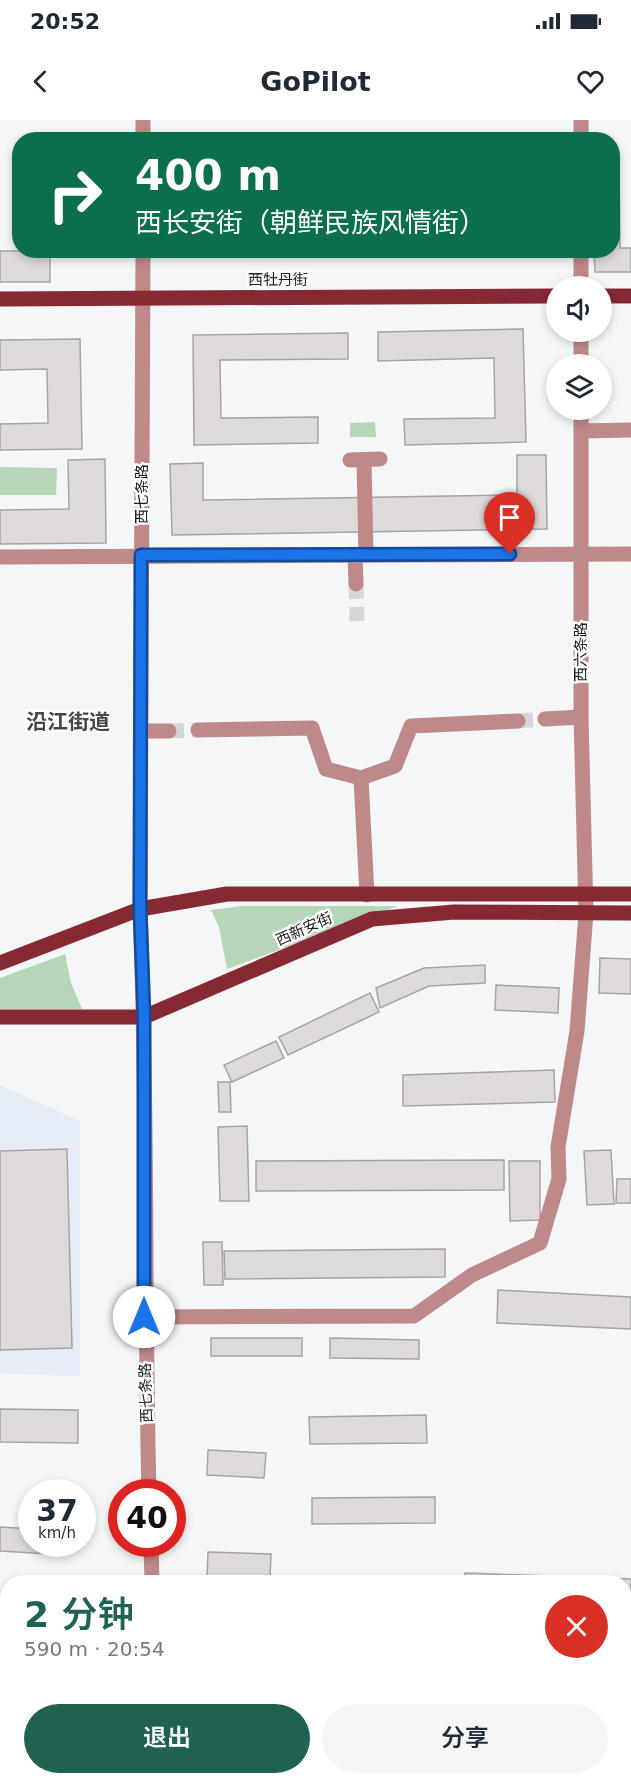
<!DOCTYPE html>
<html lang="zh">
<head>
<meta charset="utf-8">
<style>
	:root { --surface:#fff; --page:#f6f6f7; --text:#1f2937; --muted:#747a83; --accent:#206252 }
	body { margin:0; font-family:"DejaVu Sans","Noto Sans SC",sans-serif; background:var(--page); color:var(--text); height:100vh; display:flex; flex-direction:column; font-size:22px; white-space:nowrap }
	* { box-sizing:border-box; margin:0 }
	p { font-size:20px; color:var(--muted) }
	.icon { flex:none; width:33px; height:33px; fill:none; stroke:currentColor; stroke-width:2; stroke-linecap:round; stroke-linejoin:round }
	.map { position:relative; flex:1; overflow:hidden }
	.panel { position:absolute; left:0px; top:1455px; width:632px; height:210px; display:flex; flex-direction:column; background:var(--surface); border-radius:24px 24px 0 0; box-shadow:0 3px 9px #0003 }
	.panel>* { flex:none }
	.hud { position:absolute; left:12px; top:12px; width:608px; height:126px; border-radius:24px; box-shadow:0 3px 9px #0003; background:#0b6e4f; color:#fff; overflow:hidden }
	.tools { position:absolute; left:546px; top:156px; display:grid; gap:12px }
	.tools a { display:grid; place-items:center; width:66px; height:66px; border-radius:50%; background:var(--surface); box-shadow:0 3px 9px #0003; font-size:30px }
	.speed { position:absolute; left:18px; top:1359px; display:flex; gap:12px; font-size:30px; font-weight:700; text-align:center }
	.speed>* { display:grid; place-content:center; width:78px; height:78px; border-radius:50%; background:var(--surface); box-shadow:0 3px 9px #0003; line-height:1 }
	.speed small { font-size:15px; font-weight:400 }
	.speed .limit { border:9px solid #d22; background:#fff; color:#111 }
	.pin { position:absolute; display:grid; place-items:center; width:51px; height:51px; color:#fff; margin:-62px -26px; border-radius:50% 50% 50% 0; rotate:-45deg; box-shadow:0 0 6px #0007 }
	.pin .icon { rotate:45deg }
	.me { position:absolute; width:66px; margin:-33px; rotate:0deg; stroke-linejoin:round; filter:drop-shadow(0 0 4px #0008) }
	.turn { display:flex; align-items:center; gap:21px; height:126px; padding:0 24px; font-size:27px }
	.turn .icon { width:78px; height:78px; stroke-width:2.5 }
	.turn b { display:block; font-size:42px; line-height:51px }
	.round { display:grid; place-items:center; flex:none; width:63px; height:63px; border-radius:32px; background:var(--page) }
	.headline { display:flex; align-items:center; justify-content:space-between; height:102px; padding:0 24px }
	h1 { font-size:36px; font-weight:600; line-height:45px; color:var(--accent) }
	.action { display:flex; gap:12px; margin-top:auto; padding:12px 24px }
	.action a { flex:1; height:69px; border-radius:36px; background:var(--accent); color:#fff; font-size:24px; font-weight:600; line-height:69px; text-align:center }
	.action a+a { background:var(--page); color:var(--text) }
	.status { display:flex; justify-content:space-between; align-items:center; height:42px; padding:0 30px; background:var(--surface); direction:ltr }
	.status svg { height:16px; fill:currentColor }
	header { display:flex; justify-content:space-between; align-items:center; height:78px; padding:0 24px; background:var(--surface); font-size:27px; font-weight:600 }
	.map>svg:first-child { display:block }
</style>
</head>
<body>
<div class="status"><b>20:52</b><svg viewBox="0 0 49 12"><path d="M0 12V9h3v3zM5 12V6h3v6zM10 12V3h3v9zM15 12V0h3v12zM26 1h20v11H26zM47 4h2v5h-2z"/></svg></div>
<header><svg class="icon" aria-label="back" viewBox="0 0 24 24"><path d="M15 5l-7 7 7 7"/></svg>GoPilot<svg class="icon" aria-label="heart" viewBox="0 0 24 24"><path d="M12 20l-8-8c-3-5 5-10 8-4 3-6 11-1 8 4z"/></svg></header>
<div class="map">
<svg width="631" height="1665" viewBox="0 0 631 1665">
	<rect width="100%" height="100%" fill="#f4f6f8"/>
	<path fill="#e6ecf5" d="M0,965l80,36v255l-80,-2z"/>
	<g fill="#b5d6b7">
		<path d="M375,302l1,15h-26v-14z"/>
		<path d="M0,347l57,1 -1,27h-56z"/>
		<path d="M242,786h156l-171,63 -8,-42 -8,-17z"/>
		<path d="M65,834l6,29 11,26h-82v-31z"/>
	</g>
	<g fill="#dddad9" stroke="#a7a4a4" stroke-width="1.5">
		<path d="M612,44h7l1,84h11v24h-36l-1,-22h18z"/>
		<rect x="0" y="131" width="50" height="31"/>
		<path d="M523,209l3,113 -121,3 -1,-26 91,-1 -1,-60 -116,3v-29z"/>
		<path d="M348,213v26l-128,1 1,58 97,-1v26l-124,2 -1,-110z"/>
		<path d="M80,219l2,110 -82,1v-26l48,-1 -1,-54 -47,1v-30z"/>
		<path d="M517,335h29l1,74 -375,6 -2,-71 33,-1v37l314,-5z"/>
		<path d="M105,339l1,84 -106,1v-34l69,-1 -1,-49z"/>
		<path d="M600,838l31,1v35l-32,-1z"/>
		<path d="M485,845v18l-56,3 -49,22 -4,-20 48,-20z"/>
		<path d="M496,865l63,3 -1,25 -63,-3z"/>
		<path d="M370,873l9,19 -91,43 -9,-18z"/>
		<path d="M276,921l8,17 -52,24 -8,-17z"/>
		<path d="M554,950l1,32 -152,4v-31z"/>
		<path d="M218,962h12l1,30h-12z"/>
		<path d="M247,1006l2,75h-29l-2,-74z"/>
		<path d="M67,1029l5,199 -72,2v-199z"/>
		<path d="M611,1030l3,54 -27,1 -3,-54z"/>
		<path d="M504,1040v30l-248,1v-30z"/>
		<path d="M509,1041h31v59l-30,1z"/>
		<path d="M617,1059h14v24h-15z"/>
		<path d="M203,1122h19l1,43h-19z"/>
		<path d="M445,1129v28l-220,2 -1,-28z"/>
		<path d="M498,1170l133,7v32l-134,-6z"/>
		<rect x="211" y="1218" width="91" height="18"/>
		<path d="M330,1218l89,2v19l-89,-1z"/>
		<path d="M0,1289l78,1v33l-78,-1z"/>
		<path d="M426,1295l1,28 -117,1 -1,-27z"/>
		<path d="M208,1330l58,3 -2,25 -57,-3z"/>
		<path d="M435,1377v26l-123,1v-26z"/>
		<path d="M0,1407l32,2v15h34l-1,11 -65,-4z"/>
		<path d="M208,1432l63,2 -1,24 -63,-2z"/>
		<path d="M465,1453l166,6v30l-7,-1v-26h-160z"/>
		<path d="M307,1459l130,2v1h-130z"/>
		<rect x="624" y="1548" width="7" height="26"/>
		<path d="M0,1623l8,1v33h-8z"/>
		<path d="M14,1658h86l-1,2z"/>
		<path d="M206,1658h91v4l-90,2z"/>
		<path d="M326,1658h111l1,7h-112z"/>
	</g>
	<g fill="none" stroke-linecap="round" stroke-linejoin="round">
		<g stroke="#d4d5d7" stroke-width="15" stroke-dasharray="15 8" stroke-linecap="butt">
			<path d="M356,464l1,37"/>
			<path d="M518,601l27,-2"/>
			<path d="M169,611l29,-1"/>
		</g>
		<g stroke="#bf8989" stroke-width="15">
			<path d="M581,0v20"/>
			<path d="M143,20v-20"/>
			<path d="M143,130l-3,659c8,194 4,389 9,583"/>
			<path d="M581,130v36"/>
			<path d="M581,212v32"/>
			<path d="M581,311l50,-1"/>
			<path d="M350,340l30,-1"/>
			<path d="M364,340l2,95"/>
			<path d="M355,435l1,29"/>
			<path d="M0,437l631,-3"/>
			<path d="M545,599l36,-2"/>
			<path d="M198,610l114,-2 14,41 35,9 34,-12 16,-40 107,-5"/>
			<path d="M141,611h28"/>
			<path d="M361,658l6,117"/>
			<path d="M144,1197l270,-1 58,-41 68,-32 19,-64 -1,-32 19,-116 9,-118 -5,-196v-307"/>
			<path d="M151,1424l1,38"/>
			<path d="M0,1560h8"/>
			<path d="M160,1658v7"/>
		</g>
		<g stroke="#862932" stroke-width="15">
			<path d="M602,176h29"/>
			<path d="M0,179l556,-3"/>
			<path d="M0,843l140,-54 87,-15h404"/>
			<path d="M0,897h144l228,-98 82,-7 177,1"/>
		</g>
	</g>
	<g fill="none" stroke-linecap="round" stroke-linejoin="round">
		<g stroke="#114b97" stroke-width="15">
			<path id="route" d="M144,1197v-300l-4,-108 1,-354 369,-1"/>
		</g>
		<use href="#route" stroke="#1a73e8" stroke-width="10"/>
	</g>
	<g text-anchor="middle" dominant-baseline="central" stroke-width="5" stroke-linejoin="round" paint-order="stroke">
		<g font-size="15" fill="#1d1d1e" stroke="#fff">
			<text x="278" y="160">西牡丹街</text>
			<text transform="translate(142 374) rotate(-90)">西七条路</text>
			<text transform="translate(581 532) rotate(-90)">西六条路</text>
			<text transform="translate(304 809) rotate(-24)">西新安街</text>
			<text transform="translate(146 1273) rotate(-92)">西七条路</text>
		</g>
		<g font-size="21" font-weight="bold" fill="#454648" stroke="#fff">
			<text x="68" y="602">沿江街道</text>
		</g>
	</g>
</svg>
<div class="tools">
<a><svg class="icon" aria-label="sound" viewBox="0 0 24 24"><path d="M4 9h4l5-4v14l-5-4H4zM17 9q2 3 0 6"/></svg></a>
<a><svg class="icon" aria-label="layers" viewBox="0 0 24 24"><path d="M12 4l9 5-9 5-9-5zM3 14l9 5 9-5"/></svg></a>
</div>
<div class="speed"><div>37<small>km/h</small></div><div class="limit">40</div></div>
<div class="pin" style="left:510px;top:434px;background:#d93025"><svg class="icon" aria-label="arrive" viewBox="0 0 24 24"><path d="M6 21V4h12l-3 4 3 4H6"/></svg></div>
<svg class="me" style="left:144px;top:1197px" viewBox="-20 -20 40 40"><circle r="19" fill="#fff"/><path d="M0-13L10 11 0 6-10 11z" fill="#1a73e8"/></svg>
<div class="hud">
<div class="turn"><svg class="icon" aria-label="right" viewBox="0 0 24 24"><path d="M7 20v-9h11M14 6l5 5-5 5"/></svg><div><b>400 m</b>西长安街（朝鲜民族风情街）</div></div>
</div>
<section class="panel">
<div class="headline"><div><h1>2 分钟</h1><p>590 m · 20:54</p></div><a class="round" style="background:#d93025;color:#fff"><svg class="icon" aria-label="close" viewBox="0 0 24 24"><path d="M6 6l12 12M18 6L6 18"/></svg></a></div>
<div class="action"><a>退出</a><a>分享</a></div>
</section>
</div>
</body>
</html>
